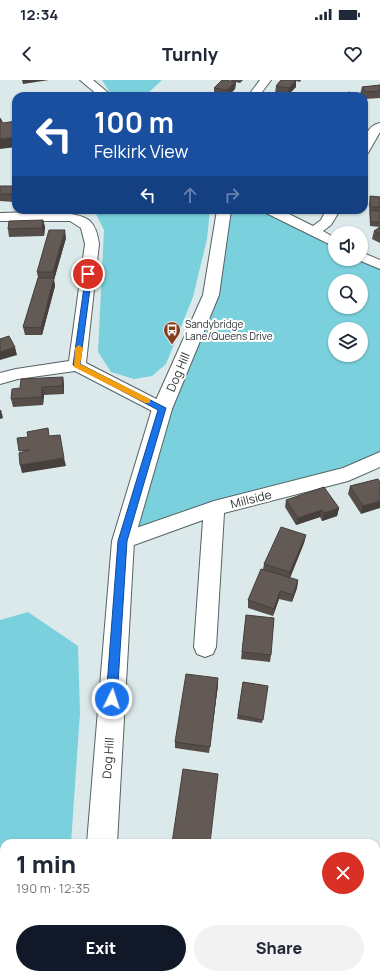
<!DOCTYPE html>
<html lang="en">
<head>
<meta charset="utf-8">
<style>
	:root { --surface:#fff; --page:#f2f2f3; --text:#1f2937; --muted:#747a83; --accent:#111827 }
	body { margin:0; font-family:Manrope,sans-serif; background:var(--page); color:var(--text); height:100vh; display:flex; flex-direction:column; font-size:15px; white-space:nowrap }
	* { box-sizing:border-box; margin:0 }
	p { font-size:13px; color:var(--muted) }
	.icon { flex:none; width:22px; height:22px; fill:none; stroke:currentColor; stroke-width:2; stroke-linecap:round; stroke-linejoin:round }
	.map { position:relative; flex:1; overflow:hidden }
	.drawer { position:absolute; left:0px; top:759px; width:380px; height:140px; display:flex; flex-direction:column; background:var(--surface); border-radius:12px 12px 0 0; box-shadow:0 1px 3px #0004 }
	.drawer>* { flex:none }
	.guide { position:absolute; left:12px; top:12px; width:356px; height:122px; border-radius:12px; box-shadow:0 1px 3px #0004; background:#1a4fa0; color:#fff; overflow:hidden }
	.tools { position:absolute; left:328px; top:146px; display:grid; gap:8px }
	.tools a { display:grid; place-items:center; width:40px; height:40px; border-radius:50%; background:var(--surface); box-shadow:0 1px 3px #0004; font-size:20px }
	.pin { position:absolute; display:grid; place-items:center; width:34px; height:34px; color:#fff; margin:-17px; border:2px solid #fff; border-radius:50%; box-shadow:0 1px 4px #0007 }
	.me { position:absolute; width:44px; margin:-22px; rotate:4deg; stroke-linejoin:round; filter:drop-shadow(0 0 3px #0008) }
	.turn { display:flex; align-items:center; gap:14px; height:84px; padding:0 16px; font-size:18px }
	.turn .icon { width:52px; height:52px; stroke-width:2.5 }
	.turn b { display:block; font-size:28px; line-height:34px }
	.lanes { display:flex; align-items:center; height:38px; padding:0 16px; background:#0003; justify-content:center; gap:20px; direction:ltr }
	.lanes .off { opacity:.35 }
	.round { display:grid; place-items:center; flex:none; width:42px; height:42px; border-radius:21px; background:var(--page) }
	.headline { display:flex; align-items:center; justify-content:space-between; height:68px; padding:0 16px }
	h1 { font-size:24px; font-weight:800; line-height:30px }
	.cta { display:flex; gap:8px; margin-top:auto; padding:8px 16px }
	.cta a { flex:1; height:46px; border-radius:24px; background:var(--accent); color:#fff; font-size:16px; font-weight:800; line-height:46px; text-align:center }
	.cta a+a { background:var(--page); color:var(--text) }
	.status { display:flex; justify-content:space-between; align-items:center; height:28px; padding:0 20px; background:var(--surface); direction:ltr }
	.status svg { height:11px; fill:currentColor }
	header { display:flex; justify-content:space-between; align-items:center; height:52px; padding:0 16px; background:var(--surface); font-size:18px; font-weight:800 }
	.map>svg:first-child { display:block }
</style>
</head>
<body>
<div class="status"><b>12:34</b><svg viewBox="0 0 49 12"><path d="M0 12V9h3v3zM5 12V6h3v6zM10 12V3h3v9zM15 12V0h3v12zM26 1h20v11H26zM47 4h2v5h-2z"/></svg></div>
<header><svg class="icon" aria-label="back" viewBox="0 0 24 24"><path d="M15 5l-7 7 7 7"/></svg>Turnly<svg class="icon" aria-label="heart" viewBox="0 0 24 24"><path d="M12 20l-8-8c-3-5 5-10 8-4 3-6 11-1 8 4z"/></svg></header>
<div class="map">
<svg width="380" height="899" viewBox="0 0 380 899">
	<rect width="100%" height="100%" fill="#dbe9eb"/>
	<g fill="#7bd0dd" fill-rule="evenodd">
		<path d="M102,0h60l-17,16h-33z"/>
		<path d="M89,130h121l-3,29 -14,58 -27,67 -14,12 -18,3 -23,-7 -13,-20 6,-122 -8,-16z"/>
		<path d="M224,130h47l64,33v16h26l19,6v197l-257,79 88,-246zM335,201h26v26h-26zM335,249h26v26h-26z"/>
		<path d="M28,532l50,34 2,67 -9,130h-67v132h58v4h-62v-359z"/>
	</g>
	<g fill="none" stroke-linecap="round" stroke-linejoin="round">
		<g stroke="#566263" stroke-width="2">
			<g id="minor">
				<path d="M260,0h11l-12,16h-11z"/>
				<path d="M380,43v9l-12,21 -4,1c0,-13 1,-28 16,-31z"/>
				<path d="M264,130h17l32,16 8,-6 5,-10h14l-9,15 -8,6 12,7v9l-69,-34z"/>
				<path d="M0,133c21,0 75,-5 90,8 6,6 8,15 9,23l-13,119 82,42 3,4 -3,4 -6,2 -6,-2 -81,-42 -57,8 -18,5v-11l16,-4 53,-8 16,-117 -4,-16 -11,-7h-70z"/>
				<path d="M361,172l19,8v9l-24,-10h5z"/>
				<path d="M380,372v15l-32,14 -124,32 -8,134 -3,7 -8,3 -8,-3 -3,-7 9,-127 -80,29 -7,-2 -3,-6 3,-6 98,-34 129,-33z"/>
				<path d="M89,895h49l-2,4h-49z"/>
				<path d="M176,895h57l2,4h-57z"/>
			</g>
		</g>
		<g stroke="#566263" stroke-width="2">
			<g id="tertiary">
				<path d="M80,0h13l19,16h-13z"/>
				<path d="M217,130h14l-12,85 -47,114 -38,132 -17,302h-30l25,-302 40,-132 51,-114z"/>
				<rect x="82" y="895" width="32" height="4"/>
			</g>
		</g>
		<use href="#minor" fill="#fff" fill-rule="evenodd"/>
		<use href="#tertiary" fill="#fff" fill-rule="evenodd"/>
	</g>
	<g fill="#564d49">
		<path d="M231,0h12l-3,3 -9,-2z"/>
		<path d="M281,0h20l-1,2 -4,-1v6l-8,8 -13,-2 1,-7z"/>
		<path d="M236,2l-1,7 -7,7h-17l3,-2v-6z"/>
		<path d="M380,5v13l-15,1 -1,-1v-2h-2l-2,-2 2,-7z"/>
		<path d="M0,106h16v12l-2,4 -14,-1z"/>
		<path d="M370,116l10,1v30l-10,-1 -1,-22z"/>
		<path d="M43,140l2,7 -1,9 -35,1 -1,-8z"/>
		<path d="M380,147v16l-8,-4 2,-8z"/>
		<path d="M66,158l-12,42 1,6 -13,49h-17l-2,-8 15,-49 -1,-6z"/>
		<path d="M63,297l1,8v9l-20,1 -1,10 -30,2 -2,-8z"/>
		<path d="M378,399l-17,35 -13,-20 2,-8z"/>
		<path d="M286,420l53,8 -2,8 -15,5 -2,-4 -24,8 -11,-18z"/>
		<path d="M306,455l-2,8 -14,35 8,2 -1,8 -5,14 -13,-3 -6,17 -25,-8v-8l15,-31 1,-5z"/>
		<path d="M246,535l25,40 -1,7 -29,-3z"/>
		<path d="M243,602l25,4 -6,37 -25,-4z"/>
		<path d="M218,605l-9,68 -34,-5v-6z"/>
		<path d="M376,814l4,1v47l-4,-1z"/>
	</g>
	<g fill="#463f3c">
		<path d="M22,0h27l-26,4z"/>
		<path d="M296,0v7l-8,8 1,-7z"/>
		<path d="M236,2l-1,7 -7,7h-1v-6z"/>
		<path d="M16,57v10l-16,2v-10z"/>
		<path d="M16,107v11l-2,4 -1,-8z"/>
		<path d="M43,140l2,7 -1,9 -2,-8z"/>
		<path d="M65,150l1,8 -12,42 1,6 -13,49 -1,-7 13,-49 -1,-7z"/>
		<path d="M15,267l2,8 -17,5v-8z"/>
		<path d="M63,297l1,8v9l-2,-8z"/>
		<path d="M42,307l2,8 -1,10 -1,-8z"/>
		<path d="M0,330h1l2,8 -3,1z"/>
		<path d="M64,378l2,8 -44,7 -2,-8z"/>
		<path d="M380,421v7l-19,6 2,-8z"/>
		<path d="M339,428l-2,8 -15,5 2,-8z"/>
		<path d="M322,430l-2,7 -24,8 2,-7z"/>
		<path d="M306,455l-2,8 -15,37 1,-8z"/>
		<path d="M298,500l-1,8 -5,14 1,-7z"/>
		<path d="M280,511l-1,8 -6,17 1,-7z"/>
		<path d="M218,598v7l-9,68 1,-6z"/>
	</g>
	<g fill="#645a55" stroke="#463f3c">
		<path d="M222,0h3l11,2 -9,8 -13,-2z"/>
		<path d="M281,0h15l-7,8 -13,-2z"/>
		<path d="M380,5v6l-14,1 -4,-5z"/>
		<path d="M348,12l11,2 -1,2h-13z"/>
		<path d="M212,14l10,2h-11z"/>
		<path d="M0,38l3,5 13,-2v16l-16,2z"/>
		<path d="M0,106h16v1l-3,7h-13z"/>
		<path d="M370,116l10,1v10h-9z"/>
		<path d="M370,130l10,1v11h-9z"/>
		<path d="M43,140l-1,8 -34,1 1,-8z"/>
		<path d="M380,147v7l-6,-3z"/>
		<path d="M49,150h16l-12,42h-16z"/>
		<path d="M38,198h16l-13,50 -18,-1z"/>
		<path d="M9,256l6,11 -15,5v-13z"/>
		<path d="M63,297l-1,9 -20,1v10l-31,2 1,-10 8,-1 1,-9z"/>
		<path d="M48,348l1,8 11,-1 4,23 -44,7 -1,-12 11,-3 -11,1 -2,-13 11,-1 -1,-5z"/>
		<path d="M378,399l2,3v19l-17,5 -13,-20z"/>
		<path d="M324,407l15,21 -15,5 -2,-3 -24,8 -12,-18z"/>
		<path d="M281,447l25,8 -16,37 -26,-8z"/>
		<path d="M261,489l37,11 -5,15 -13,-4 -6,18 -26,-9z"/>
		<path d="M246,535l28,3 -3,37 -29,-3z"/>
		<path d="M186,594l32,4 -8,69 -35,-5z"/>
		<path d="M243,602l25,4 -5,34 -25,-5z"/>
		<path d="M183,689l35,5 -8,69h-38z"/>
		<path d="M376,814l4,1v43l-4,-1z"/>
	</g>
	<path fill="#1a73e8" stroke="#114b97" d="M86,193l6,1 -12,90 86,44 -39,133 -10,158 -2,3 -3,2 -4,-2 -2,-3 12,-158 40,-131 -85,-45z"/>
	<path fill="#f59e0b" d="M79,265l4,3 -3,16 70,35v4h-5l-71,-36 1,-19z"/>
	<defs>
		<g id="bus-pin" transform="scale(0.9)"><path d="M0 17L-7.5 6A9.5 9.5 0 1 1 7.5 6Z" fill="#853e1e" stroke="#fff"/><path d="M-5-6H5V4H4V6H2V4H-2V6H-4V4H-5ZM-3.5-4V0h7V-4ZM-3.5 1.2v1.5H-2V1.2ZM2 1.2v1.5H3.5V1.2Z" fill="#fff"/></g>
	</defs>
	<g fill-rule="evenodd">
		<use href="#bus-pin" x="172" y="250"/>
	</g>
	<g text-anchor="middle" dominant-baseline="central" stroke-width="4" stroke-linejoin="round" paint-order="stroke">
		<g font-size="10" fill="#2c3132" stroke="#fff" text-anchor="start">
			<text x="185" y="244">Sandybridge<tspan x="185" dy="12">Lane/Queens Drive</tspan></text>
		</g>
		<g font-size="12" fill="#2c3132" stroke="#fff">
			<text transform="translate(178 292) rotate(-67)">Dog Hill</text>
			<text transform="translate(251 419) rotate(-14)">Millside</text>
			<text transform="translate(108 678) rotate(-86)">Dog Hill</text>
		</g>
	</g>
</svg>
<div class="tools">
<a><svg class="icon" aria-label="sound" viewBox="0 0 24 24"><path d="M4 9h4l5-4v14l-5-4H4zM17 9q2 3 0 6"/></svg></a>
<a><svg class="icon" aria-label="search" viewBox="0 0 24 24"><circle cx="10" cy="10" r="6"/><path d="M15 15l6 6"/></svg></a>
<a><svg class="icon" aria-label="layers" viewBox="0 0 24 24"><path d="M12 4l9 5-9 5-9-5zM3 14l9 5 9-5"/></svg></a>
</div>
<div class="pin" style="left:88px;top:194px;background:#d93025"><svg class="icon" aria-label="arrive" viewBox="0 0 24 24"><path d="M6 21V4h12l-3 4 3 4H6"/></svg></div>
<svg class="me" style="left:112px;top:619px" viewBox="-20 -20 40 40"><circle r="17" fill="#1a73e8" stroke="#fff" stroke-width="3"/><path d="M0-11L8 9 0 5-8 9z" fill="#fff"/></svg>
<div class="guide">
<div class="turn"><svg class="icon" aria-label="left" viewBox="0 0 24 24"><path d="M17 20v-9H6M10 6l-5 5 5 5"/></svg><div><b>100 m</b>Felkirk View</div></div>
<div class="lanes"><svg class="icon" aria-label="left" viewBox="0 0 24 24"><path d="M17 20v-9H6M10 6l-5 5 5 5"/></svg><svg class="icon off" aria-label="ahead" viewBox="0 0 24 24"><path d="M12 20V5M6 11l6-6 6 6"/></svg><svg class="icon off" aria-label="right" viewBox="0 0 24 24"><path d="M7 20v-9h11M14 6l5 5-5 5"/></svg></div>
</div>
<section class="drawer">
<div class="headline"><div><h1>1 min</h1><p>190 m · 12:35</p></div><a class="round" style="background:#d93025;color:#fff"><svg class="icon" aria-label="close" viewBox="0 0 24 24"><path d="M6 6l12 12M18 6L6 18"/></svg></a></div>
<div class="cta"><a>Exit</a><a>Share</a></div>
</section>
</div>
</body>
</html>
